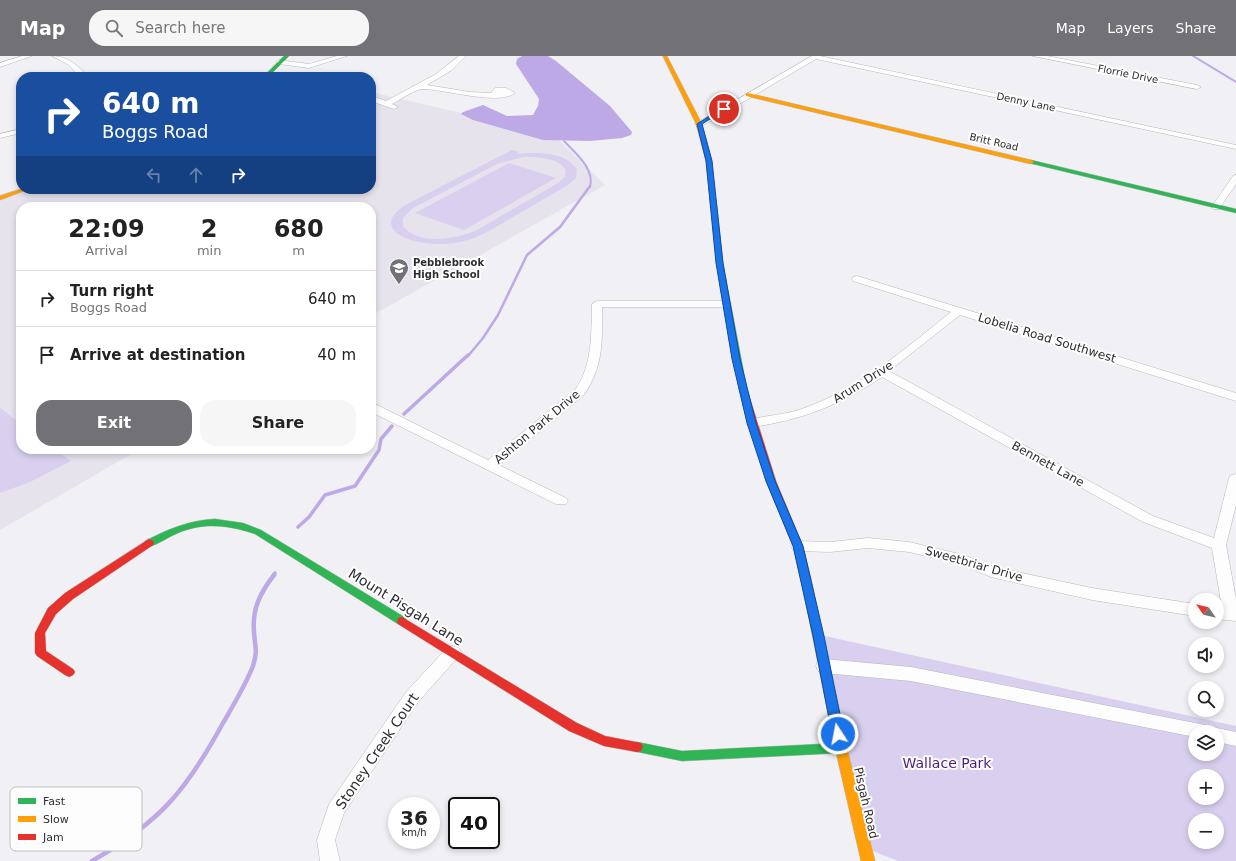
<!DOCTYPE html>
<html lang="en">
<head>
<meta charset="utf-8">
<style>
	:root { --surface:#fff; --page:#f6f6f6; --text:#222; --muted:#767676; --line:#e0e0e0; --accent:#727175 }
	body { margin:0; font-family:"DejaVu Sans",sans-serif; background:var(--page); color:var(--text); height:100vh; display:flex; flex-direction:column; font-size:15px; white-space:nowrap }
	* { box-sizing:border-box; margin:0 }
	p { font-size:13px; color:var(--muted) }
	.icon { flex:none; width:22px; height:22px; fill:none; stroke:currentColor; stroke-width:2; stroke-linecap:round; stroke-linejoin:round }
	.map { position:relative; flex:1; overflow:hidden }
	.sheet { position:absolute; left:16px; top:146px; width:360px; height:252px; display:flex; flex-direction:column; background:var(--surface); border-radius:16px; box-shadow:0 2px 6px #0003 }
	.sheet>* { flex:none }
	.top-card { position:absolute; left:16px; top:16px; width:360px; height:122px; border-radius:16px; box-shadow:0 2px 6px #0003; background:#1a4fa0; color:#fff; overflow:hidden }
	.needle { width:26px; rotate:304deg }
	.fabs { position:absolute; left:1188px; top:537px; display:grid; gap:8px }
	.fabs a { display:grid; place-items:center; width:36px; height:36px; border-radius:50%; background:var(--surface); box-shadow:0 2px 6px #0003; font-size:20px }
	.speed { position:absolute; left:388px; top:741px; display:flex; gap:8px; font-size:20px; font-weight:700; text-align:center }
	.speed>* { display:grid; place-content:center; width:52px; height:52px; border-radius:50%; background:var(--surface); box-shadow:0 2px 6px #0003; line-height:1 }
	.speed small { font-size:10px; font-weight:400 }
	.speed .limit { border:2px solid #111; border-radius:6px; background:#fff; color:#111 }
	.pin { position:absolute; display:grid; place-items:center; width:34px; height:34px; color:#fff; margin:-17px; border:2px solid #fff; border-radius:50%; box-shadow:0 1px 4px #0007 }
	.me { position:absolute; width:44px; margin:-22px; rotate:349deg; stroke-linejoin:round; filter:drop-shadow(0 0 3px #0008) }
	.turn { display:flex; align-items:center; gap:14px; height:84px; padding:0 20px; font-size:18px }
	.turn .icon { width:52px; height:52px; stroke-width:2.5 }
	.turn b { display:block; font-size:28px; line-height:34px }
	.lanes { display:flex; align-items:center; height:38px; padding:0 20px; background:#0003; justify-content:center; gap:20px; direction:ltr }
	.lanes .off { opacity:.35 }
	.eta { display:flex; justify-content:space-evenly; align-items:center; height:68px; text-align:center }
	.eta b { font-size:24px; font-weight:600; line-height:28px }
	.action { display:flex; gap:8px; margin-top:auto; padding:8px 20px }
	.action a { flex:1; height:46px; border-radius:16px; background:var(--accent); color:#fff; font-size:16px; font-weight:600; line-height:46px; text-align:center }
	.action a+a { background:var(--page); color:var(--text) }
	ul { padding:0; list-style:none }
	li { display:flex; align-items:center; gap:12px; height:56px; padding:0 20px; border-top:1px solid var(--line) }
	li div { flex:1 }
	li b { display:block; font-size:15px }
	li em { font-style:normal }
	header { display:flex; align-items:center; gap:24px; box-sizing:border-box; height:56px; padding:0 20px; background:var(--accent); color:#fff }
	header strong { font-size:19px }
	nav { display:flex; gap:22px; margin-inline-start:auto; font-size:14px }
	.search { width:280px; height:36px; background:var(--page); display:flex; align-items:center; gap:10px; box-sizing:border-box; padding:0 14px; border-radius:16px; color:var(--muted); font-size:15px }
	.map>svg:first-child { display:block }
</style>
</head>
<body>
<header>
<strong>Map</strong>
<div class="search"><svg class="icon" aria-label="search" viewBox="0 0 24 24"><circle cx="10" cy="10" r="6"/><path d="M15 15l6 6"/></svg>Search here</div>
<nav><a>Map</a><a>Layers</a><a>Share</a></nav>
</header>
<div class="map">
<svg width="1236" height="805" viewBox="0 0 1236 805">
	<rect width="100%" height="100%" fill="#f1f0f4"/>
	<path fill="#e6e3ed" d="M371,36l154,36 33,11 47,46 -234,131v-109h-350v242h119l-140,81v-334l21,-7h350z"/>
	<g fill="#d8d0ee" fill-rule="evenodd">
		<path d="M512,94l7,2 -3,2c19,-2 49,-3 61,15l-1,9 -8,7c-21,12 -41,24 -62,36 -12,7 -24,15 -38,19 -14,4 -28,5 -42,3 -25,-3 -52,-17 -21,-38zM523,101c14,0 35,0 43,13l-1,7 -7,6 -81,47c-20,9 -59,16 -74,-4v-8l10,-10 84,-44z"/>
		<path d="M509,107l47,15 -92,52 -49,-17z"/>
		<path d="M0,352l21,16v25h34l16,12 -41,21 -30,11z"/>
		<path d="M820,579l416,91v135h-338l-33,-13zM1195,676h22v22h-22zM1195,720h22v22h-22zM1195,764h22v22h-22z"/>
	</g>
	<path fill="#bda9e6" d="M522,0h26l8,5 54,45 22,26 -1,3 -9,3 -32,3 -47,-1 -70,-20 -12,-6 2,-2 20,-7 24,11 26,-1 5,-9 1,-7 -23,-35 1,-5z"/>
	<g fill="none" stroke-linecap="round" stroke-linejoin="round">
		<g stroke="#bda9e6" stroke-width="2">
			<path d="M1193,0l43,26"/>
			<path d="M564,85c11,12 31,27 26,46"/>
		</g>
		<path stroke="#bda9e6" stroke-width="2.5" d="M468,300l15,-18 15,-23 29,-60 33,-28 30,-41"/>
		<g stroke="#bda9e6" stroke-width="3.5">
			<path d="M404,358l64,-59"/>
			<path d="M298,471l11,-10 16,-22 30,-9 24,-36 2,-11 11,-13"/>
			<path d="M273,520l2,-3"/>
		</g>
		<path stroke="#bda9e6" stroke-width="4.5" d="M92,805c68,-39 94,-70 131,-138 11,-19 22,-37 30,-57 5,-16 2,-18 1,-34 -2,-23 6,-39 20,-57"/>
		<g stroke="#b8b8bb" stroke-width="1">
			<g id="street">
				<path d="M22,0h10l-32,11v-4z"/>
				<path d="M52,0c15,0 26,9 36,21h-8l-11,-12z"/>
				<path d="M337,0h10l-38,12 -30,-4 -3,-2 3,-2 30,4z"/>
				<path d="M459,0h7l-14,14 -25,15 43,7 21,1 4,-5h11l9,5c-16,13 -72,-4 -92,-4 -7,0 -24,11 -31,15l6,3 -4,2 -23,-8v-5l15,5 50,-27z"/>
				<path d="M812,0h8l416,89v4l-420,-90 -114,67 -7,-2z"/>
				<path d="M1033,0h14l150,29 4,2 -4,2z"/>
				<path d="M21,73v4l-21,5v-4z"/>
				<path d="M1236,119v9l-17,25h-6v-4l20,-29z"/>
				<path d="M857,220l379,117v8l-276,-86 -71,56 264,145 61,22 15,-60 2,-3 5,-1v31l-10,40 10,54v22l-19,-2v-12l5,1 -10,-60 -69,-26 -261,-145c-42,28 -80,43 -130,50l-4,-1 -2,-3 2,-3c19,-5 40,-5 59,-13 54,-20 99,-59 144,-95l-98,-31 -1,-2 1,-2z"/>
				<path d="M597,245h130l5,3 -5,3h-125c0,35 2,59 -19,89l-84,69 67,33 2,3 -2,3h-10l-185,-92v-9l4,1 113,56 87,-70c18,-26 16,-55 17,-86z"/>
				<path d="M868,482l41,4 55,13 30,12 98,21 103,16v12l-103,-16 -101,-23 -31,-13 -51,-12 -41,-4 -38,4 -32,-1 -5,-1 -2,-4 2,-4 5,-1 32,1z"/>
				<path d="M453,590l6,2 2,4 -2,4 -41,46 -74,111 -9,27 5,21h-20l-3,-21 12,-36 77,-112 41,-44z"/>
				<path d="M824,603l87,8 294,58 6,2 1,2 5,-1 19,4v14l-19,-4v-10h-22v5l-284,-56 -87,-8 -6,-2 -2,-5 2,-5z"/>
			</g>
		</g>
		<g stroke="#b8b8bb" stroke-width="1">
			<g id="fast">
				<path d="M284,0h5l-21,21h-5z"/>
				<path d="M1031,104l205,49v4l-207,-50v-2z"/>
				<path d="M713,141l3,2 7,64 24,126 -4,2 -4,-2 -22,-126 -7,-64z"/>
				<path d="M215,463l28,4 18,7 145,88 1,3 -1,3 -4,1 -4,-1 -143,-90c-26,-9 -52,-12 -77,-1 -10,4 -19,11 -29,14l-4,-2 -1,-2 1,-2c23,-12 45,-21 70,-22z"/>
				<path d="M637,686l45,9 159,-8 4,1 2,4 -2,4 -4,1 -159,8 -49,-10 -2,-4 2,-4z"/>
			</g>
		</g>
		<g stroke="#b8b8bb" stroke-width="1">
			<g id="slow">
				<path d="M663,0h4l35,68 10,37 3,39 -5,-1 -4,-38 -10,-37z"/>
				<path d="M748,37l283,67 3,2 -3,2 -285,-68v-2z"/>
				<path d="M21,133h8l-29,11v-4z"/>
				<path d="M806,519l4,1 1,3 36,169 28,113h-14l-26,-113 -34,-169 1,-3z"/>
			</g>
		</g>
		<g stroke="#b8b8bb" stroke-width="1">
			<g id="jam">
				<path d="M740,331h6l1,2 29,92 27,65 8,33 -1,3h-8l-1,-3 -8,-33 -27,-65 -27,-92z"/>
				<path d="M149,483l4,2 1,2 -1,2 -80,54 -17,15 -11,19 1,18 27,18 2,3 -2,3 -4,2 -4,-2 -28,-19 -2,-3v-20l13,-25 17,-15z"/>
				<path d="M402,561l175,106 28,13 36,7 2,4 -2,4 -4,1 -33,-6 -35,-15 -171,-107 -1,-3 1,-3z"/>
			</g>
		</g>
		<use href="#street" fill="#fdfdfd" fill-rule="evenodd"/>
		<use href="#fast" fill="#30b455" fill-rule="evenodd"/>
		<use href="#slow" fill="#ff9f0a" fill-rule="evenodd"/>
		<use href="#jam" fill="#e5322d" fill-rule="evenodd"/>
	</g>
	<path fill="#1a73e8" stroke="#114b97" d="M722,52l4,1 -24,15 10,37 11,102 17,96 16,64 19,58 28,65 21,90 20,98 -2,4 -4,2 -4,-2 -2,-4 -19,-98 -20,-90 -27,-65 -19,-58 -15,-64 -16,-96 -10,-102 -9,-37z"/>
	<defs>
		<g id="school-pin" transform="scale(1)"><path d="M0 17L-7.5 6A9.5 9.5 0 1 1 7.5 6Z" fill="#727175" stroke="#fdfdfe"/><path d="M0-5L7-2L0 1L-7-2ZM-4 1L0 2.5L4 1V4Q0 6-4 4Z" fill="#fff"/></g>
	</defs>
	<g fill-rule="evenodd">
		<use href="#school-pin" x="399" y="212"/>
	</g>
	<g text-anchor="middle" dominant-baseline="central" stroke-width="4" stroke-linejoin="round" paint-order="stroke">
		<g font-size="10" fill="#2e2d30" stroke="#fdfdfe">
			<text transform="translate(1128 18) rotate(11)">Florrie Drive</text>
			<text transform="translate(1026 46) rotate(12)">Denny Lane</text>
			<text transform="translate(994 86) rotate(13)">Britt Road</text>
		</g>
		<g font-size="10" font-weight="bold" fill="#2e2d30" stroke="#fdfdfe" text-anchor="start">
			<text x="413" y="206">Pebblebrook<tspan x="413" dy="12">High School</tspan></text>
		</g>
		<g font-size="12" fill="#2e2d30" stroke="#fdfdfe">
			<text transform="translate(1047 282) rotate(17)">Lobelia Road Southwest</text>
			<text transform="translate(863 326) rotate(-32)">Arum Drive</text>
			<text transform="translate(537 371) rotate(-40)">Ashton Park Drive</text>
			<text transform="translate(1048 408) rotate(29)">Bennett Lane</text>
			<text transform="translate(974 508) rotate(16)">Sweetbriar Drive</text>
			<text transform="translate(866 747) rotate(77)">Pisgah Road</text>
		</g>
		<g font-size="14" fill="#2e2d30" stroke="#fdfdfe">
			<text transform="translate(406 551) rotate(32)">Mount Pisgah Lane</text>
			<text transform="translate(377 695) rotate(-56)">Stoney Creek Court</text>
		</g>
		<g font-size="14" fill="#4a1e81" stroke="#fdfdfe">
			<text x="947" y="707">Wallace Park</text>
		</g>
	</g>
	<rect x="10" y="731" width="132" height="64" rx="6" fill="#fdfdfe" stroke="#bfbfc0" stroke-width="1"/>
	<rect x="18" y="742" width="18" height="6" fill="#30b455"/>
	<rect x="18" y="760" width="18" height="6" fill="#ff9f0a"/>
	<rect x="18" y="778" width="18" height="6" fill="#e5322d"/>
	<g font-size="11" fill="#2e2d30">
		<text x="43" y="749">Fast</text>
		<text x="43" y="767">Slow</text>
		<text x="43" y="785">Jam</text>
	</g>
</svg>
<div class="fabs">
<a><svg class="needle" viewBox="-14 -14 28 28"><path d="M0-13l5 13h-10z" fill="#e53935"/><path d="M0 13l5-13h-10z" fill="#767676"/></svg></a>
<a><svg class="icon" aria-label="sound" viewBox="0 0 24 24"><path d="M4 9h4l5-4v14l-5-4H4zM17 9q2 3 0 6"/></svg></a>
<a><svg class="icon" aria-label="search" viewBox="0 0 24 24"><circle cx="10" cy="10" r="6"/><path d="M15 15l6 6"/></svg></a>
<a><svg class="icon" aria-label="layers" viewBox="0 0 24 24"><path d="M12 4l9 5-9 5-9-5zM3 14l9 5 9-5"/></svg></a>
<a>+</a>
<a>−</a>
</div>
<div class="speed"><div>36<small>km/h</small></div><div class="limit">40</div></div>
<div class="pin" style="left:724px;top:53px;background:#d93025"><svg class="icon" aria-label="arrive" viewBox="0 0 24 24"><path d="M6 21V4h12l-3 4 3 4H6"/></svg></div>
<svg class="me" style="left:838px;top:678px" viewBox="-20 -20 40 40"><circle r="17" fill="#1a73e8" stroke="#fff" stroke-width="3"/><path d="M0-11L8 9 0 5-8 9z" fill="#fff"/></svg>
<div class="top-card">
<div class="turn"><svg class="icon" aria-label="right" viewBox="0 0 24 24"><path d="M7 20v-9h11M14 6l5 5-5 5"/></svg><div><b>640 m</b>Boggs Road</div></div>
<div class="lanes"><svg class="icon off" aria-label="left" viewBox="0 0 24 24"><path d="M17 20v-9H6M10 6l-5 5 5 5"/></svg><svg class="icon off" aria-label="ahead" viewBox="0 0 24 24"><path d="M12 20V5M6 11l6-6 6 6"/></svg><svg class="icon" aria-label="right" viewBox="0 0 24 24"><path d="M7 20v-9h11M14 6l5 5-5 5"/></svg></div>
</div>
<section class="sheet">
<div class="eta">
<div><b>22:09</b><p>Arrival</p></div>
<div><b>2</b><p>min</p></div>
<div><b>680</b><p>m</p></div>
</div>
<ul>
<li><svg class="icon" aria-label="right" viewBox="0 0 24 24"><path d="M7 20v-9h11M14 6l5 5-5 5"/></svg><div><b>Turn right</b><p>Boggs Road</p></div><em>640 m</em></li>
<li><svg class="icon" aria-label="arrive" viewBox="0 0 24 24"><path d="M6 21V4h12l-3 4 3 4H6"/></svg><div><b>Arrive at destination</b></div><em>40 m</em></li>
</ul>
<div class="action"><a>Exit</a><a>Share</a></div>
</section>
</div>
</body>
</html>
